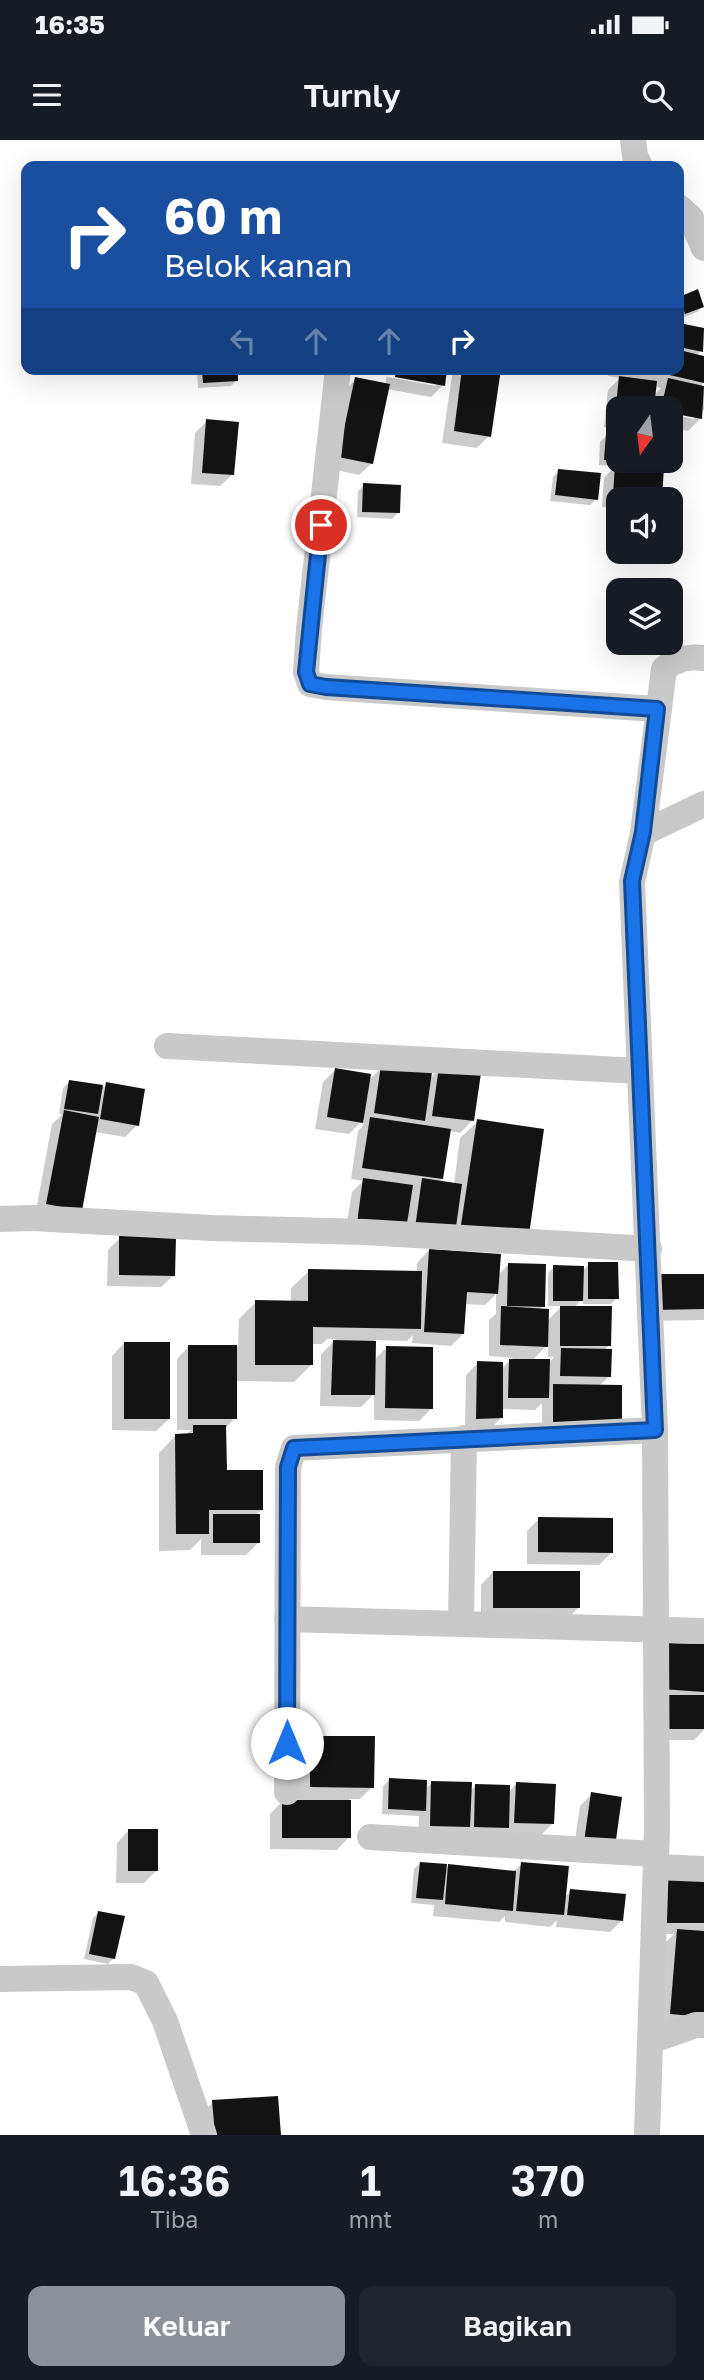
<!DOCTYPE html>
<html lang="id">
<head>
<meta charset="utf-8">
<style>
	:root { --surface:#171b24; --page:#20242c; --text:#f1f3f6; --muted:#9ea1a6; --accent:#8c9099 }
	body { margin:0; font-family:"Golos Text",sans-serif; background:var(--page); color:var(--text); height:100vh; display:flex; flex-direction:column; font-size:26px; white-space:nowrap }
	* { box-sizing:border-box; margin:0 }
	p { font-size:23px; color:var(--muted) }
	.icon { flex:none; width:38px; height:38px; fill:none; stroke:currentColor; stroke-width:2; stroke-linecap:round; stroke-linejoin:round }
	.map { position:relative; height:1995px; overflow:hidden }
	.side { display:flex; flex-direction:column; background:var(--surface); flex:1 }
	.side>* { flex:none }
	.hud { position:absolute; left:21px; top:21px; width:663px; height:214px; border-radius:14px; box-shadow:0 7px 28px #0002; background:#1a4fa0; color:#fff; overflow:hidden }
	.needle { width:46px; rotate:194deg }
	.tools { position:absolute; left:606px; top:256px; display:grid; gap:14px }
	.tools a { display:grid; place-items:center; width:77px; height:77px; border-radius:14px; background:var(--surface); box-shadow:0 7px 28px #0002; font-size:35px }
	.pin { position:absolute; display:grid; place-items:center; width:60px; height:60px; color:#fff; margin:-30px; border:4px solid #fff; border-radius:50%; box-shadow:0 2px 7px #0007 }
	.me { position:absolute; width:77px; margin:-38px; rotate:0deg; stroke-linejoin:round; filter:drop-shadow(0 0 5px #0008) }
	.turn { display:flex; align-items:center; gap:24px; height:147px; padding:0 28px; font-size:32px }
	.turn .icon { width:91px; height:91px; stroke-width:2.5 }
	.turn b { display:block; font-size:49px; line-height:60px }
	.lanes { display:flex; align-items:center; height:66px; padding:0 28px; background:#0003; justify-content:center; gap:35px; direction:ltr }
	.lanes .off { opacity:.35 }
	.eta { display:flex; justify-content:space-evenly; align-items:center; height:119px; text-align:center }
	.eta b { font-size:42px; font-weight:600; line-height:49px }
	.action { display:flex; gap:14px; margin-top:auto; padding:14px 28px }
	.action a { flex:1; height:80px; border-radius:14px; background:var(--accent); color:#fff; font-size:28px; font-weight:600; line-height:80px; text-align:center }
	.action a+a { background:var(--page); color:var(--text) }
	.status { display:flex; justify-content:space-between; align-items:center; height:49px; padding:0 35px; background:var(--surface); direction:ltr }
	.status svg { height:19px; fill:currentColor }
	header { display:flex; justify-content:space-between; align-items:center; height:91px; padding:0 28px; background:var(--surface); font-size:32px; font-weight:600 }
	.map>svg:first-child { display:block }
</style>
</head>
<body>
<div class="status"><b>16:35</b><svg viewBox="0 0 49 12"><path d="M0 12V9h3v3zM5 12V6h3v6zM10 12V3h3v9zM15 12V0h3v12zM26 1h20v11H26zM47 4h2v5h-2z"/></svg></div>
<header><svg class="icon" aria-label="menu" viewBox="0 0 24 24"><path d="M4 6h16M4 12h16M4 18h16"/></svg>Turnly<svg class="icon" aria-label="search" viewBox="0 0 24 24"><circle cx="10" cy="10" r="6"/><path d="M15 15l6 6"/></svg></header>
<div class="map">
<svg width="704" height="1995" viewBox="0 0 704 1995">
	<rect width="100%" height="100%" fill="#fff"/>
	<g fill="#0003" fill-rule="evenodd">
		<path d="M679,129l5,2 -5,9z"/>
		<path d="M697,151l6,15 -6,6 -18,7v-20z"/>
		<path d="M679,185l25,5 -3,21 -5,5 8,1v25l-4,5 4,1v23l-1,-2 -2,9 -13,13 -18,-4v-13l24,5v-3l-24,-8h-52v21l-14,-2 4,-37 12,-12 -12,-2 1,-7h70zM655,246l6,2 -7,7z"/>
		<path d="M197,229h39l1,11 -6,6 -33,2z"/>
		<path d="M388,229h58l-3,16 -12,12 -44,-8 -15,74 -13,12 -32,-7 17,-77 12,-12 29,6zM387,234l49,8v4l-49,-9z"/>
		<path d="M453,229h46l-10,67 -12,12 -35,-5z"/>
		<path d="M207,281l26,53 -13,12 -29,-2 4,-51z"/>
		<path d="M606,296l12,24h29l-5,7 18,32h-42v9l-16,-1 2,-29 11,-12 -16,-1 1,-23z"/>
		<path d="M559,331l37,28 -6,6 -40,-4 3,-24z"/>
		<path d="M364,345l34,28 -6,6 -35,-2 1,-26z"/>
		<path d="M382,927l48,11 9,-9 33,52 -12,12 -11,-2 -8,51 13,2 6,-46 18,-17 49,113h-182l7,-42 11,-11 -12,-2 7,-48 5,-5 1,-7 -15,15 -34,-5 8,-47 12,-12 33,11z"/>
		<path d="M69,942l35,5 3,-3 30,41 -12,12 -30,-5 -15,78 -45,6 17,-92 10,-9 -3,-1 4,-26z"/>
		<path d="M120,1098l54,37 -13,12 -54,-1 1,-36z"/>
		<path d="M429,1110l69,25 11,-11 34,42 -4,4 8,11 15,-15h-14v-33l6,-6 28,4 7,-7 28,34 -6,6h-28v-6l-9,10 36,37 -6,5 6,26 -68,60v-33l-7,7 -34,-1v9l-12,12h-24l1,-55 12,-12 23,6 12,-11 -24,-2v-36l7,-6v-20l-11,11 -21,-1 -1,30 -12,12 -39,-3 1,-8 -6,6 -33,-1v20l12,-12 45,61 -12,12 -45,-1v-26l-13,13 -41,-1 1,-52 15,-15h-9l-5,5h-10l-1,21 -17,17 -59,-1v37l-10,11v43l37,37 -7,7 3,27 -12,12h-45v-16l-11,11 -31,1v-98l17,-18h9l6,-5h-14v-71l12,-13 49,1 1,-28 17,-17h35v-14l18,-17 108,1v-9zM548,1204v13h6l-4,4h-18z"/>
		<path d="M704,1135v45l-63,1z"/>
		<path d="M124,1203l45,76 -13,12 -44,-1v-74z"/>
		<path d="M539,1379l72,34 -12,12 -72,-1v-33z"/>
		<path d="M493,1432l85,36 -12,12 -85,-1v-34z"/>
		<path d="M704,1506v84l-10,10h-45v-32z"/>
		<path d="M311,1598l61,49 -12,12h-11v38l-12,13 -67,-1v-35l12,-12h16l1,-52z"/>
		<path d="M389,1640l36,9 7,-6 38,8 6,-6 33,7 7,-8 36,40 -12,12 -122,1 1,-21 -37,-2 1,-28z"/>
		<path d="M592,1654l28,4 -47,56 7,-48z"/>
		<path d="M129,1690l27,41 -12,12h-28l1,-40z"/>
		<path d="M420,1723l24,8 5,-5 64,6 9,-8 42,34 6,-7 52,29 -12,12 -54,-5 1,-7 -7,7 -45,-5v-6l-6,6 -66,-6 1,-11 -23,-2 3,-34z"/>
		<path d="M704,1739v142l-45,5 6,-83 9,-9h-19z"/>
		<path d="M99,1772l15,46 -6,6 -24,-5 9,-41z"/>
		<path d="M213,1962l65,33h-76l-1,-21z"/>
	</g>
	<g fill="#131313">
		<path d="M698,149l6,18 -19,7 -6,-17z"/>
		<path d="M679,183l25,5 -1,24 -24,-5z"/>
		<path d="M679,210l25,6v27l-56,-13 31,-1z"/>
		<path d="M202,229h36v12l-35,2z"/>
		<path d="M397,229h50l-2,17 -50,-9z"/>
		<path d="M462,229h39l-10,68 -37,-6z"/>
		<path d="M619,236l38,5 -3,27h-36v8h-3z"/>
		<path d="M355,237l35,7 -17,80 -35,-7z"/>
		<path d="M668,238l36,8 -2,33 -32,-6v-5h-9z"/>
		<path d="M206,279l33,3 -5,53 -32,-2z"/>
		<path d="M606,294l12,1v26l-14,-1z"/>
		<path d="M615,324l49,3 -2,32 -49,-3z"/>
		<path d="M558,329l43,4 -3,27 -43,-5z"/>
		<path d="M363,343l38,2 -1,28 -38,-1z"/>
		<path d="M381,925l51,7 -7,49 -51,-8z"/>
		<path d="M439,927l42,6 -7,48 -42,-5z"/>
		<path d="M335,928l36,6 -8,49 -36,-6z"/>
		<path d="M69,940l34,5 -5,29 -34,-5z"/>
		<path d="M106,942l39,7 -6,37 -39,-7z"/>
		<path d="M64,970l35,7 -17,94 -36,-7z"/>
		<path d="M370,977l81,12 -8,50 -81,-11z"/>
		<path d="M477,979l67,10 -15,106 -68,-10z"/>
		<path d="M363,1038l50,7 -7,45 -49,-7z"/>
		<path d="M422,1038l40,6 -7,50 -40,-6z"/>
		<path d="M119,1096l57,1 -1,39 -56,-1z"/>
		<path d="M429,1109l72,5 -3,40 -31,-2 -3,42 -40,-2z"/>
		<path d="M588,1122h30l1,37h-31z"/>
		<path d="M508,1123l38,1 -1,43 -38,-1z"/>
		<path d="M553,1125l31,1 -1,35h-30z"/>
		<path d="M308,1129l114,2 -1,58 -108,-2v38h-58v-65l53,1z"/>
		<path d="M653,1134h51v35l-51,1z"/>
		<path d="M501,1166l48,3 -1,38 -48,-2z"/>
		<path d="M560,1166h52l-1,40h-51z"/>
		<path d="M333,1200l43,1 -1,54h-44z"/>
		<rect x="124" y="1202" width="46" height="77"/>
		<rect x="188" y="1205" width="49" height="74"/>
		<path d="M386,1206l47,1v62l-48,-1z"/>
		<path d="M561,1208l51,1 -1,28 -51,-1z"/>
		<path d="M509,1219h41l-1,39h-41z"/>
		<path d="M477,1221l26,1v56l-27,1z"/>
		<path d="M553,1244l69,1v40h-69z"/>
		<path d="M193,1285h33l1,45h36v40h-54v24h-33l-1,-100 18,-1z"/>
		<rect x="213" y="1374" width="47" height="29"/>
		<path d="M538,1377l75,1v35l-75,-1z"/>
		<rect x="493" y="1431" width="87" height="37"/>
		<path d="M661,1503l43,1v48l-43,-3z"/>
		<rect x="661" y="1555" width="43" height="34"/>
		<path d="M310,1596h65l-1,52 -64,-1z"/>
		<path d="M389,1638l38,2 -1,31 -38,-2z"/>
		<path d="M431,1641l41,1 -2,45 -40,-1z"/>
		<path d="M516,1642l40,2 -2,40 -40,-1z"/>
		<path d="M475,1644l35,1 -1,43 -35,-1z"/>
		<path d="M591,1652l31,5 -7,50 -31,-5z"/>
		<rect x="282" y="1660" width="69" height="38"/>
		<rect x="128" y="1689" width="30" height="42"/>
		<path d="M420,1722l27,2 -4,36 -27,-2z"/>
		<path d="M521,1722l48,4 -5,49 -48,-4z"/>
		<path d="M448,1724l68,7 -3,40 -68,-7z"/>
		<rect x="666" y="1737" width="38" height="46"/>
		<path d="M570,1749l56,5 -3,27 -56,-6z"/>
		<path d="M98,1771l27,5 -10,43 -26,-5z"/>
		<path d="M677,1789l27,2v86l-34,-3z"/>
		<path d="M278,1956l3,39h-66l-3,-35z"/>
	</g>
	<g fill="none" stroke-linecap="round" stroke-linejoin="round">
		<g stroke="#c9c9c9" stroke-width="26">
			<path d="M633,0l2,16 5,10"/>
			<path d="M679,67l12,11 13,30"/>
			<path d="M338,229l-29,260 -3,43 4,12 16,3 331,22"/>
			<path d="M643,693l61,-29"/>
			<path d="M167,906l472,25"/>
			<path d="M0,1079l33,-1 179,10 153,4 284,17"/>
			<path d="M287,1479l417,12"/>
			<path d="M461,1484l3,-186"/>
			<path d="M287,1652l1,-325 6,-19 361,-18"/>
			<path d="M370,1697l285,17"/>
			<path d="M656,1727l48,2"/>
			<path d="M0,1839l131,-2 15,6 19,38 39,114"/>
			<path d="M650,1901l46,-16h8"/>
			<path d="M647,1995l10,-306 -2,-399 -23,-548 11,-49 21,-164c12,-10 24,-13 40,-11"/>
		</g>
	</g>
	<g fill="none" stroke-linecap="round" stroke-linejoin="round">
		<g stroke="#114b97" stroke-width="18">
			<path id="route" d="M287,1603l1,-276 6,-19 361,-18 -23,-549 11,-49 14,-123 -331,-22 -16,-3 -4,-12 15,-147"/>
		</g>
		<use href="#route" stroke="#1a73e8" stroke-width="12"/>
	</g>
</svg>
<div class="tools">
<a><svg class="needle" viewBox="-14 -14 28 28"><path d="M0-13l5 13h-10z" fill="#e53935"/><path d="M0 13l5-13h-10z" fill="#9ea1a6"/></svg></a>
<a><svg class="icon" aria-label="sound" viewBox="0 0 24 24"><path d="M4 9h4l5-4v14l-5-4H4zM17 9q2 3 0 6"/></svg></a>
<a><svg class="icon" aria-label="layers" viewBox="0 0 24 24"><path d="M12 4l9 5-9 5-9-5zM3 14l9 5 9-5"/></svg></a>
</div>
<div class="pin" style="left:321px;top:385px;background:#d93025"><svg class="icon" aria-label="arrive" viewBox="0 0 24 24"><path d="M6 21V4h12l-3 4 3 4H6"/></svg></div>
<svg class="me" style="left:287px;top:1603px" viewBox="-20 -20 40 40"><circle r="19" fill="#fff"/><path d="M0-13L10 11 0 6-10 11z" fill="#1a73e8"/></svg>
<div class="hud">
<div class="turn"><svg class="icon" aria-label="right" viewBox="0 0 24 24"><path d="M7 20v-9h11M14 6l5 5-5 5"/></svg><div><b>60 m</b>Belok kanan</div></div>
<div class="lanes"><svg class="icon off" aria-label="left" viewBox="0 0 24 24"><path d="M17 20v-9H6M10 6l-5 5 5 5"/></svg><svg class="icon off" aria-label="ahead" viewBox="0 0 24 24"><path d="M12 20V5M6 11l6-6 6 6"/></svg><svg class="icon off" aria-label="ahead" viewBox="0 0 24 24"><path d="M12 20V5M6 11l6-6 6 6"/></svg><svg class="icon" aria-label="right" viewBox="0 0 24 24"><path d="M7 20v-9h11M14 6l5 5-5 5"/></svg></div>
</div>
</div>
<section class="side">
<div class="eta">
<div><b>16:36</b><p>Tiba</p></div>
<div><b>1</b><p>mnt</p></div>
<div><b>370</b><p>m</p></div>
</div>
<div class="action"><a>Keluar</a><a>Bagikan</a></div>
</section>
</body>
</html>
